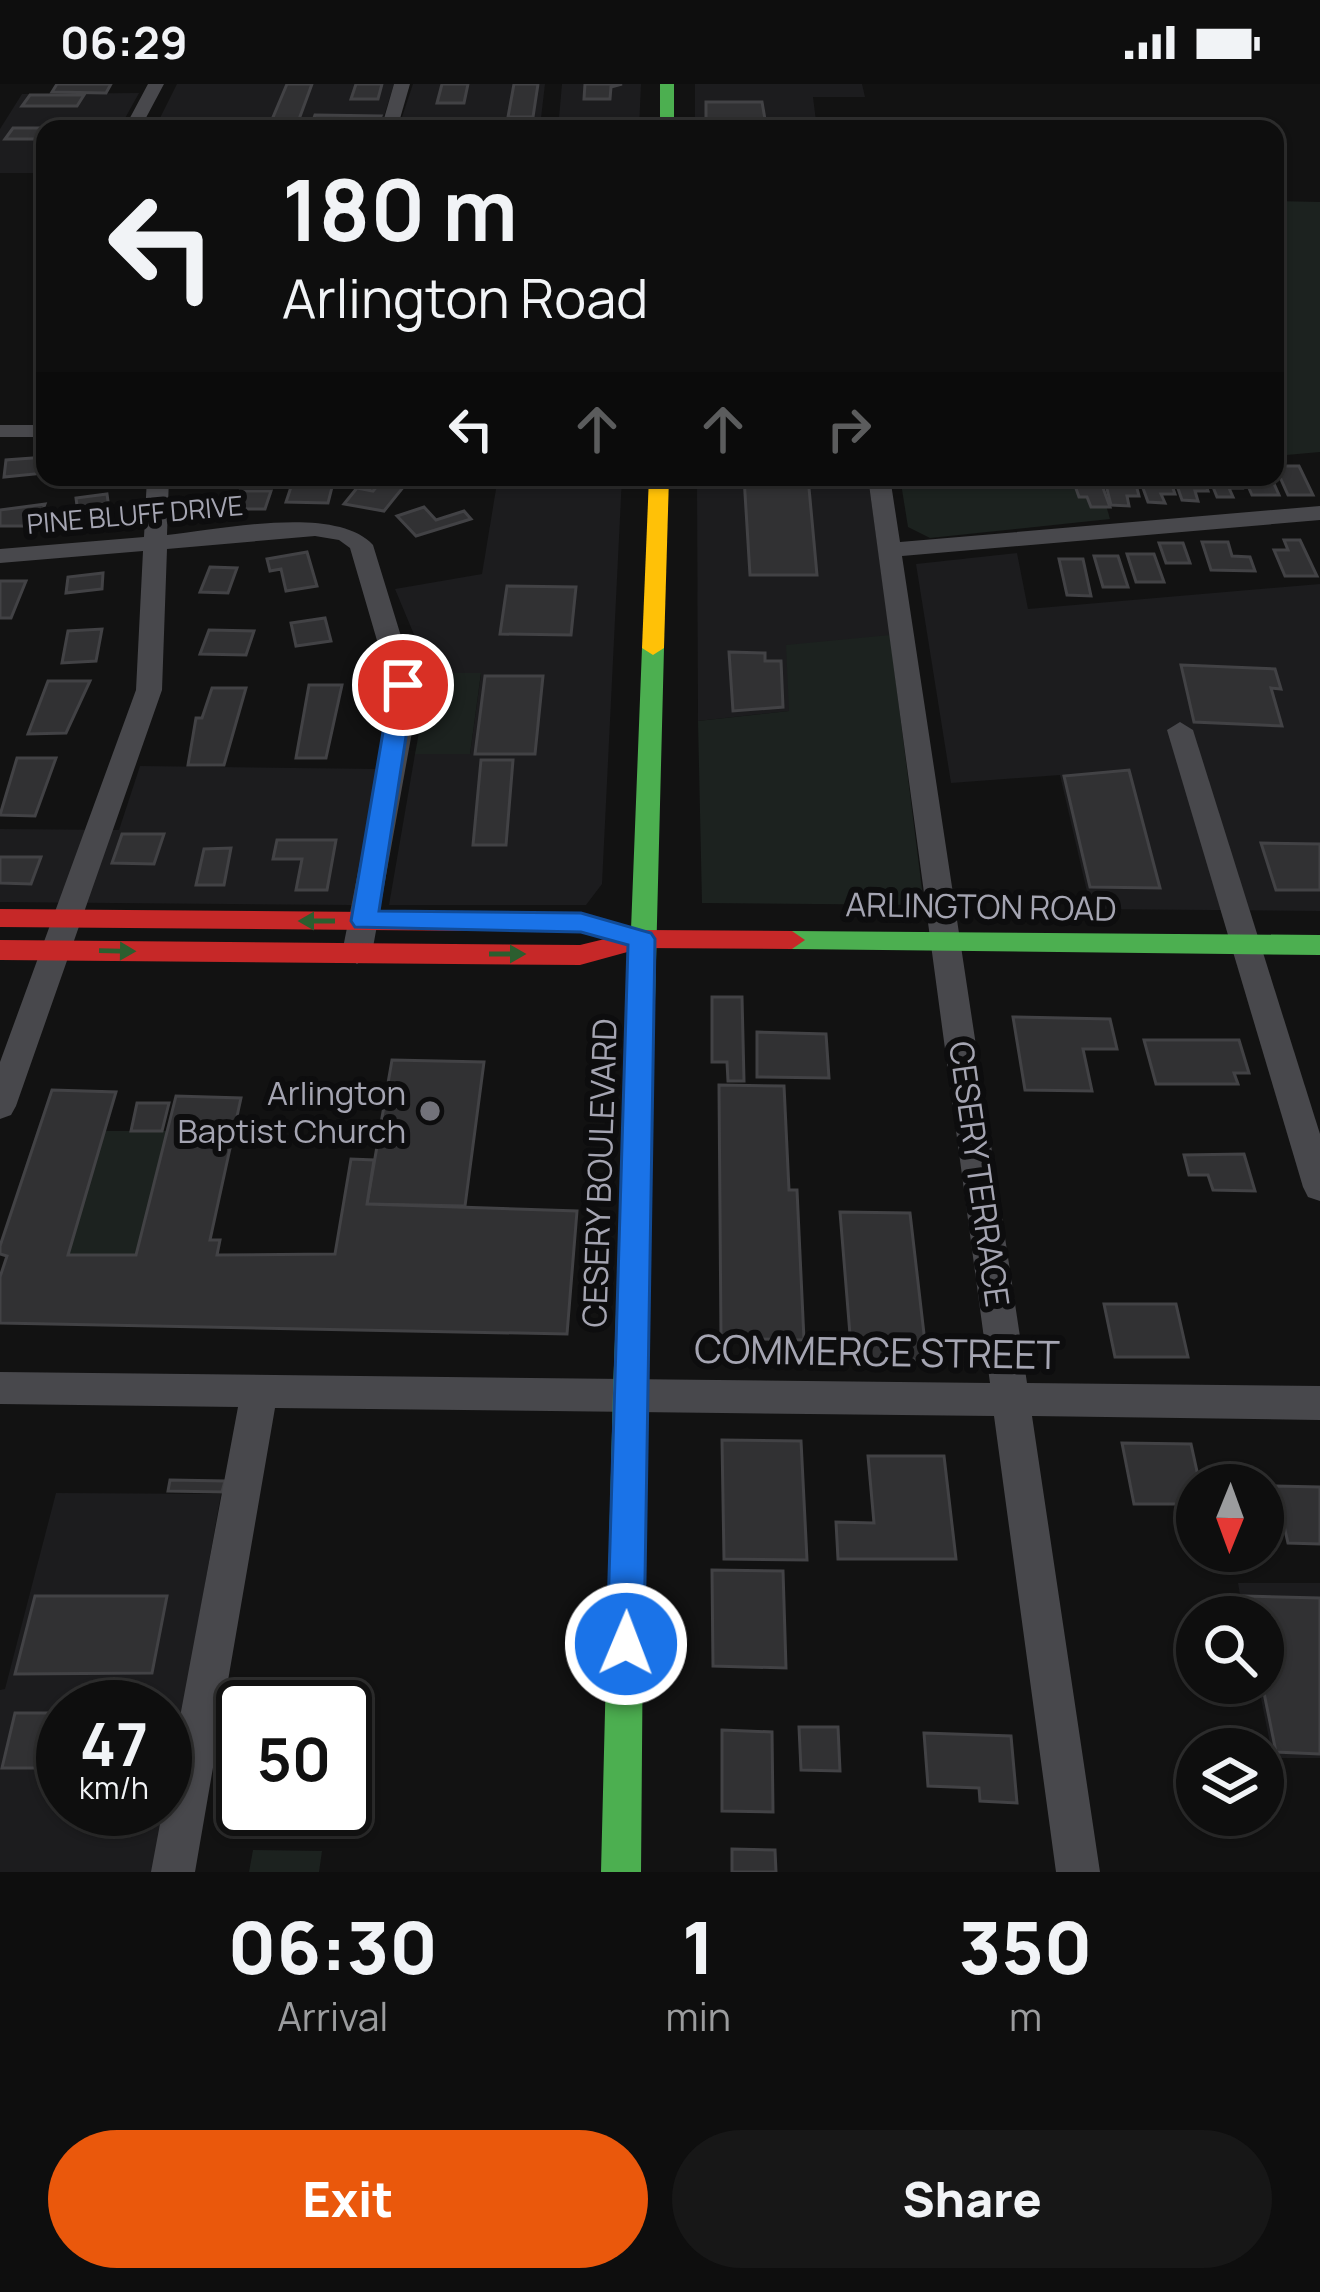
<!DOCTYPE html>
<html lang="en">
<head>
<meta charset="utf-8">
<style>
	:root { --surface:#0e0e0e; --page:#171717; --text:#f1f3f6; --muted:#9b9c9e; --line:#2e2e2e; --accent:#ea580c }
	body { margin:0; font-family:Manrope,sans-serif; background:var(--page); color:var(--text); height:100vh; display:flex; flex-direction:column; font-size:45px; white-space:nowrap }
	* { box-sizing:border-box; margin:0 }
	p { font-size:39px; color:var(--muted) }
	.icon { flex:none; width:66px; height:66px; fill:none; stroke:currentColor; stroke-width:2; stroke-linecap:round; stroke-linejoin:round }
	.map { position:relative; height:1788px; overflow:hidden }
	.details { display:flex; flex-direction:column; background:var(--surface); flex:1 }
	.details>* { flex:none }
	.guide { position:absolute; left:36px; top:36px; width:1248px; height:366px; border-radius:24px; box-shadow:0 3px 9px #0004,0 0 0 3px var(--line); background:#0e0e0e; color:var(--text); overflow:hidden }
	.needle { width:78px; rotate:181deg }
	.buttons { position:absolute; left:1176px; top:1380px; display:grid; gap:24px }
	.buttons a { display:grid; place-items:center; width:108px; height:108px; border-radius:50%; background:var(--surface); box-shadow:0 3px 9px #0004,0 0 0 3px var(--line); font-size:60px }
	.speed { position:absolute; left:36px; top:1596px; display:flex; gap:24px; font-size:60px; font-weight:700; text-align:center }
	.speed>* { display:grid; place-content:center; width:156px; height:156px; border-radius:50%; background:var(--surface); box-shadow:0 3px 9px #0004,0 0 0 3px var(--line); line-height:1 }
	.speed small { font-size:30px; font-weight:400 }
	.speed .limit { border:6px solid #111; border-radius:18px; background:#fff; color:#111 }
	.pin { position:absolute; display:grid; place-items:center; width:102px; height:102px; color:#fff; margin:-51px; border:6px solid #fff; border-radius:50%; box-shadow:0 3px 12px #0007 }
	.me { position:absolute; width:132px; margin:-66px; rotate:1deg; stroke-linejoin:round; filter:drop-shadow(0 0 9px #0008) }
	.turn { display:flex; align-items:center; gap:42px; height:252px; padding:0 48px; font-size:54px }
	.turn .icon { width:156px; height:156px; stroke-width:2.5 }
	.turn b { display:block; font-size:84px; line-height:102px }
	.lanes { display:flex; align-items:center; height:114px; padding:0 48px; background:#0003; justify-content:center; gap:60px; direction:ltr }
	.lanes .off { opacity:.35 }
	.eta { display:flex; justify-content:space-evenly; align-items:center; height:204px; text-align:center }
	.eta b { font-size:72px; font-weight:800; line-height:84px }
	.primary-button { display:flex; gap:24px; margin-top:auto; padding:24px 48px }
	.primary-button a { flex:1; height:138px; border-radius:72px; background:var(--accent); color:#fff; font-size:48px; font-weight:800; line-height:138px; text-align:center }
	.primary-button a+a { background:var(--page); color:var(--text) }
	.status { display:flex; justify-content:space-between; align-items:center; height:84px; padding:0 60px; background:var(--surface); direction:ltr }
	.status svg { height:33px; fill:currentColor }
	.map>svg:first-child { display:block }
</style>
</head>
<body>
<div class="status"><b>06:29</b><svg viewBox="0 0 49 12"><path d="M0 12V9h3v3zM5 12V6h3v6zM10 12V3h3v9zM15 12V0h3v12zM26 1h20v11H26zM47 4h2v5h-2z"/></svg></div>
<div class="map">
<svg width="1320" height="1788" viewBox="0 0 1320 1788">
	<rect width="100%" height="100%" fill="#121212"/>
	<g fill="#1c1c1e" fill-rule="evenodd">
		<path d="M177,0h217l-14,45 -223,-5z"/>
		<path d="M413,0h132l-4,34 -139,-1z"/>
		<path d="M562,0h79l-2,45h-81z"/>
		<path d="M695,0h167l3,13h-52l4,32h-122z"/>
		<path d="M139,9l-20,36h-74v44h-45v-44l22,-35z"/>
		<path d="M498,393h124l-20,407 -16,21h-197l26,-151h55l11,-80 -51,-1 -35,-84 87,-15z"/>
		<path d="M697,393h171l22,158 -101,76 -91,10z"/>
		<path d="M1017,469l11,56 292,-25v327l-229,-2 -31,-134 -109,8 -35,-219z"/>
		<path d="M140,682l239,3 -27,136 -352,-3v-73l119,1z"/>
		<path d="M56,1409l165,1 -67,378h-154v-182l5,-1zM63,1623h102v102h-102z"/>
		<path d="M1238,1499h82v175h-47l-15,-75h5v-66h-19z"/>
	</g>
	<g fill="#1c221f">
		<path d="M1275,117l45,1v250l-45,4z"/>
		<path d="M900,393h198l12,42 -180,19 -22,-11z"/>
		<path d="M890,551l34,270 -222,-2 -4,-182 91,-10 -3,-66z"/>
		<path d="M430,589h51l-11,81h-55z"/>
		<path d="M105,1047h62l-31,124h-68z"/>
		<path d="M253,1766l69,1 -3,21h-70z"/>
	</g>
	<g fill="#313133" stroke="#424245" stroke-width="3">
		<path d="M57,0h54l-5,9 -54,-1z"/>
		<path d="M287,0h25l-14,38h-27z"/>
		<path d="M356,0h26l-4,15h-27z"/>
		<path d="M442,0h26l-4,19h-27z"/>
		<path d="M514,0h24l-5,33h-25z"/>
		<path d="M585,0h37l-11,3 -1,12h-26z"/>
		<path d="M30,11h54l-7,11h-55z"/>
		<path d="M706,18h56l4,23 -60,1z"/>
		<path d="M315,31l66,1 -4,10h-66z"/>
		<path d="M13,44h86l-54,1v10h-40z"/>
		<path d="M45,373v16l-41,4 2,-17z"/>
		<path d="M1275,382h24l14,29h-25z"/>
		<path d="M385,393l24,3 -25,31 -40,-7 13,-16 16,3z"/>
		<path d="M744,393h64l9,98h-67z"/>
		<path d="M1072,393h27l11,30h-19l-4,-10h-8z"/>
		<path d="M1104,393h30l5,19h-12l2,10 -18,-1z"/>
		<path d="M1139,393h30l6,17h-14l4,9 -17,-1z"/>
		<path d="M1174,393h29l5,14h-13l3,10 -16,-1z"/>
		<path d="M1209,393h28l5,11h-13l4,9h-16z"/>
		<path d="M1244,393h27l8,18h-27z"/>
		<path d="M291,403h41l-4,16 -42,-1z"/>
		<path d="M240,407h31l-6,18h-31z"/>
		<path d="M107,410l3,22 -31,5 -3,-23z"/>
		<path d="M45,420l-8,22h-37v-16z"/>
		<path d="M424,423l12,13 28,-9 7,8 -55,17 -19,-20z"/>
		<path d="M1284,456h16l17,36h-32l-11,-26h14z"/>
		<path d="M1202,458h26l4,14 18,1 5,14 -44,-1z"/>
		<path d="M1159,459h24l7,20h-24z"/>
		<path d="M307,468l10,34 -31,5 -5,-22 -11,2 -3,-12z"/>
		<path d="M1127,470h27l10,28h-28z"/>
		<path d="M1094,472h24l10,31h-25z"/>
		<path d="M1059,475h24l8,37 -24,-1z"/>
		<path d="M210,483l27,1 -9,25 -28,-1z"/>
		<path d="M103,489l-1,16 -36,4 2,-16z"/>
		<path d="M0,497h26l-15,37h-11z"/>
		<path d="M507,502l69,1 -5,48 -71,-1z"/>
		<path d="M325,534l6,23 -35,5 -5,-23z"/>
		<path d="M102,545l-6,32 -34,2 6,-32z"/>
		<path d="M209,546l45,1 -8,24 -46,-1z"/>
		<path d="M729,568l36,1v8h16l2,46 -50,4z"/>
		<path d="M1181,581l94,4 6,20 -10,-1 11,38 -88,-4z"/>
		<path d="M485,592h58l-8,78h-60z"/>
		<path d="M48,597h42l-24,52 -38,1z"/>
		<path d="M309,601h33l-16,73h-30z"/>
		<path d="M212,604h34l-22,77h-36l8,-47h6z"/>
		<path d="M17,674h39l-21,58 -35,-1z"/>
		<path d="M481,676h32l-7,85h-33z"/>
		<path d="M1129,686l31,118 -70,-1 -26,-111z"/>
		<path d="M122,750h42l-10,30 -42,-1z"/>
		<path d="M277,756h59l-9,50h-31l6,-31h-29z"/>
		<path d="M1261,759l59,1v46h-44z"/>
		<path d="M231,764l-7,37h-28l8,-36z"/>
		<path d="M0,773h41l-10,27 -31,-1z"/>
		<path d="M712,913h30l2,84h-16l-1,-19h-15z"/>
		<path d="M1013,933l97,2 7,30h-34l9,42 -67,-1z"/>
		<path d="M757,948l69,2 3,44 -72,-1z"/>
		<path d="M1144,956h95l10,33h-15l4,11h-82z"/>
		<path d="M392,976l92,2 -19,144 -98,-2z"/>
		<path d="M719,1001l65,1 5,104h8l7,150 -83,-2z"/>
		<path d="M52,1006l64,2 -48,163h68l40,-159 65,2 -31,142h10l-3,15 118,-1 16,-95 23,1 -7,44 210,7 -10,123 -567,-11v-46l7,-21 -7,-2v-8z"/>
		<path d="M137,1019h32l-7,28h-31z"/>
		<path d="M1244,1070l11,37 -42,-1 -5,-15h-19l-5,-20z"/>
		<path d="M840,1128l70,1 17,147 -75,-1z"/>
		<path d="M1104,1220h72l12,53h-73z"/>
		<path d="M722,1356l79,1 6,119 -83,-1z"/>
		<path d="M1122,1359l69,1 9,41 -3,19h-63z"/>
		<path d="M868,1372h76l12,103h-118l-2,-37 38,1z"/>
		<path d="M170,1396l55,1 -3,11 -54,-1z"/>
		<path d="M1275,1402l45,1v57l-32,-1z"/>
		<path d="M712,1486l71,1 3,97 -73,-2z"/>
		<path d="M35,1512h132l-15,77 -137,1z"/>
		<path d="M1244,1512l76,2v156l-44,-2 -14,-69 1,-66h-15z"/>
		<path d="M15,1629h48v55h-61z"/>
		<path d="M799,1643h39l2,44 -39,-1z"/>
		<path d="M722,1646l50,2 1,80 -51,-1z"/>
		<path d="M924,1649l87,3 6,67 -37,-2 -1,-13 -51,-2z"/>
		<path d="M732,1765l43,1 1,22h-44z"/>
	</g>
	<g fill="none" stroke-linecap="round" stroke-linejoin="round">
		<g fill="#48484c" fill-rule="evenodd">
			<path d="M148,0h16l-24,45h-16z"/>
			<path d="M394,0h16l-13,45h-16z"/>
			<path d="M831,36l6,2 2,7h-16z"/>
			<rect x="0" y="341" width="45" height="12"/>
			<path d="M147,393h22l-2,58c52,-5 169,-31 206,10l43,140v25l-44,243 -15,11 -15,-11 48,-243v-25l-40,-137 -11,-8 -24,-4 -148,13 -5,141 -146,416 -5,9 -11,4v-57l136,-372 7,-139 -143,12v-14l144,-12z"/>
			<path d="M868,393h22l10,65 420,-36v14l-418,36 125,827 293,3v34l-288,-4 68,456h-44l-62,-456 -719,-8 -80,464h-44l87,-465 -238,-3v-32l990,11z"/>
			<path d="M1180,638l13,8 127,404v67l-12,-4 -5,-10 -136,-457z"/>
		</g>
		<g fill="#4caf50" fill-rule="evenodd">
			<rect x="660" y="0" width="14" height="45"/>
			<path d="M653,557l11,7 -19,743 -4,481h-40l12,-481 29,-743z"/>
			<path d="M792,847l528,4v20l-528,-6 -13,-9z"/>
		</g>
		<g fill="#ffc107" fill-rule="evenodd">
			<path d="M649,393h20l-5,171 -11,7 -11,-7z"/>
			<path d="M486,829l95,1 69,18 4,7 -13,9 -60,-16 -104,-3 -4,-7z"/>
		</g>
		<g fill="#c62828" fill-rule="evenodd">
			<path d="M0,825l486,4 13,9 -13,9 -486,-4z"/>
			<path d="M642,846l150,1 13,9 -13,9 -150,-1 -62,17 -580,-5v-20l580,5z"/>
		</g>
	</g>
	<defs><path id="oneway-solid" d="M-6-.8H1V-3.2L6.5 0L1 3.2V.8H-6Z" transform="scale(3)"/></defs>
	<g fill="#2c5e2f">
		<use href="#oneway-solid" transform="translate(317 837) rotate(-180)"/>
		<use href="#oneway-solid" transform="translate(117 867) rotate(1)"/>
		<use href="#oneway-solid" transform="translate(507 870)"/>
	</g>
	<path fill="#1a73e8" stroke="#114b97" stroke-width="3" d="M403,594l11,7 -35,226 202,2 70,20 4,6 -11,705 -5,13 -13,5 -14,-5 -5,-13 21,-699 -47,-13 -226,-5 -4,-6 40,-236z"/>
	<circle fill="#72727a" stroke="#0d0d0e" stroke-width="4.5" cx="430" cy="1027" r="12"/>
	<g text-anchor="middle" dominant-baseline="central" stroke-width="12" stroke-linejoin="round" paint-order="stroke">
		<g font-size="27" fill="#a5a5b2" stroke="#0d0d0e">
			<text transform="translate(135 430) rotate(-5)">PINE BLUFF DRIVE</text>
		</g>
		<g font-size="33" fill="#a5a5b2" stroke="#0d0d0e">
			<text transform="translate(981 822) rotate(1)">ARLINGTON ROAD</text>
			<text transform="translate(599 1089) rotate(-88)">CESERY BOULEVARD</text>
			<text transform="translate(980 1090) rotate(82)">CESERY TERRACE</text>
		</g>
		<g font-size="33" fill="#a5a5b2" stroke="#0d0d0e" text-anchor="end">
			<text x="406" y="1008">Arlington<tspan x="406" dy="38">Baptist Church</tspan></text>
		</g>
		<g font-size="39" fill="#a5a5b2" stroke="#0d0d0e">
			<text transform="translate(877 1267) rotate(1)">COMMERCE STREET</text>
		</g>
	</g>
</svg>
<div class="buttons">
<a><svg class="needle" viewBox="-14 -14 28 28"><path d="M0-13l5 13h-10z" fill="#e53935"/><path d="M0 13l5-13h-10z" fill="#9b9c9e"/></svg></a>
<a><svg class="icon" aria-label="search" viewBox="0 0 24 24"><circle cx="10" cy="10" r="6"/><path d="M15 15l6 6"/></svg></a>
<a><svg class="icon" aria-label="layers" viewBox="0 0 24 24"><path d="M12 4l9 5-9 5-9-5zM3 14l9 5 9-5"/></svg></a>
</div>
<div class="speed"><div>47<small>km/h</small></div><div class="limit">50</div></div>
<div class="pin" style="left:403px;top:601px;background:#d93025"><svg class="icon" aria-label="arrive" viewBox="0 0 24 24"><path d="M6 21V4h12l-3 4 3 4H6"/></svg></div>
<svg class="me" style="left:626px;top:1560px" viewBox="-20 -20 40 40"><circle r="17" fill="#1a73e8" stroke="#fff" stroke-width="3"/><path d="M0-11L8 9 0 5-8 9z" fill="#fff"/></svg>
<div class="guide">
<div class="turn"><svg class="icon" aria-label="left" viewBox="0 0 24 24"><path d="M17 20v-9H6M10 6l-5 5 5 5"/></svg><div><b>180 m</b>Arlington Road</div></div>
<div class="lanes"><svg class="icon" aria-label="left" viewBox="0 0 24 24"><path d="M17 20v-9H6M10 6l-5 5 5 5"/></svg><svg class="icon off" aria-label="ahead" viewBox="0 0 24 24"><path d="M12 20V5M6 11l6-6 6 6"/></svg><svg class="icon off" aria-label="ahead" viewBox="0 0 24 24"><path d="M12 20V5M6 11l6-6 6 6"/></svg><svg class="icon off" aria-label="right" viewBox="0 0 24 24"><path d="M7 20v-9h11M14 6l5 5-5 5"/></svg></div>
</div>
</div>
<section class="details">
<div class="eta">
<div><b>06:30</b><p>Arrival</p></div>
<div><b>1</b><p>min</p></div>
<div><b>350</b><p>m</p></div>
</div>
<div class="primary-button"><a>Exit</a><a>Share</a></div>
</section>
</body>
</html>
